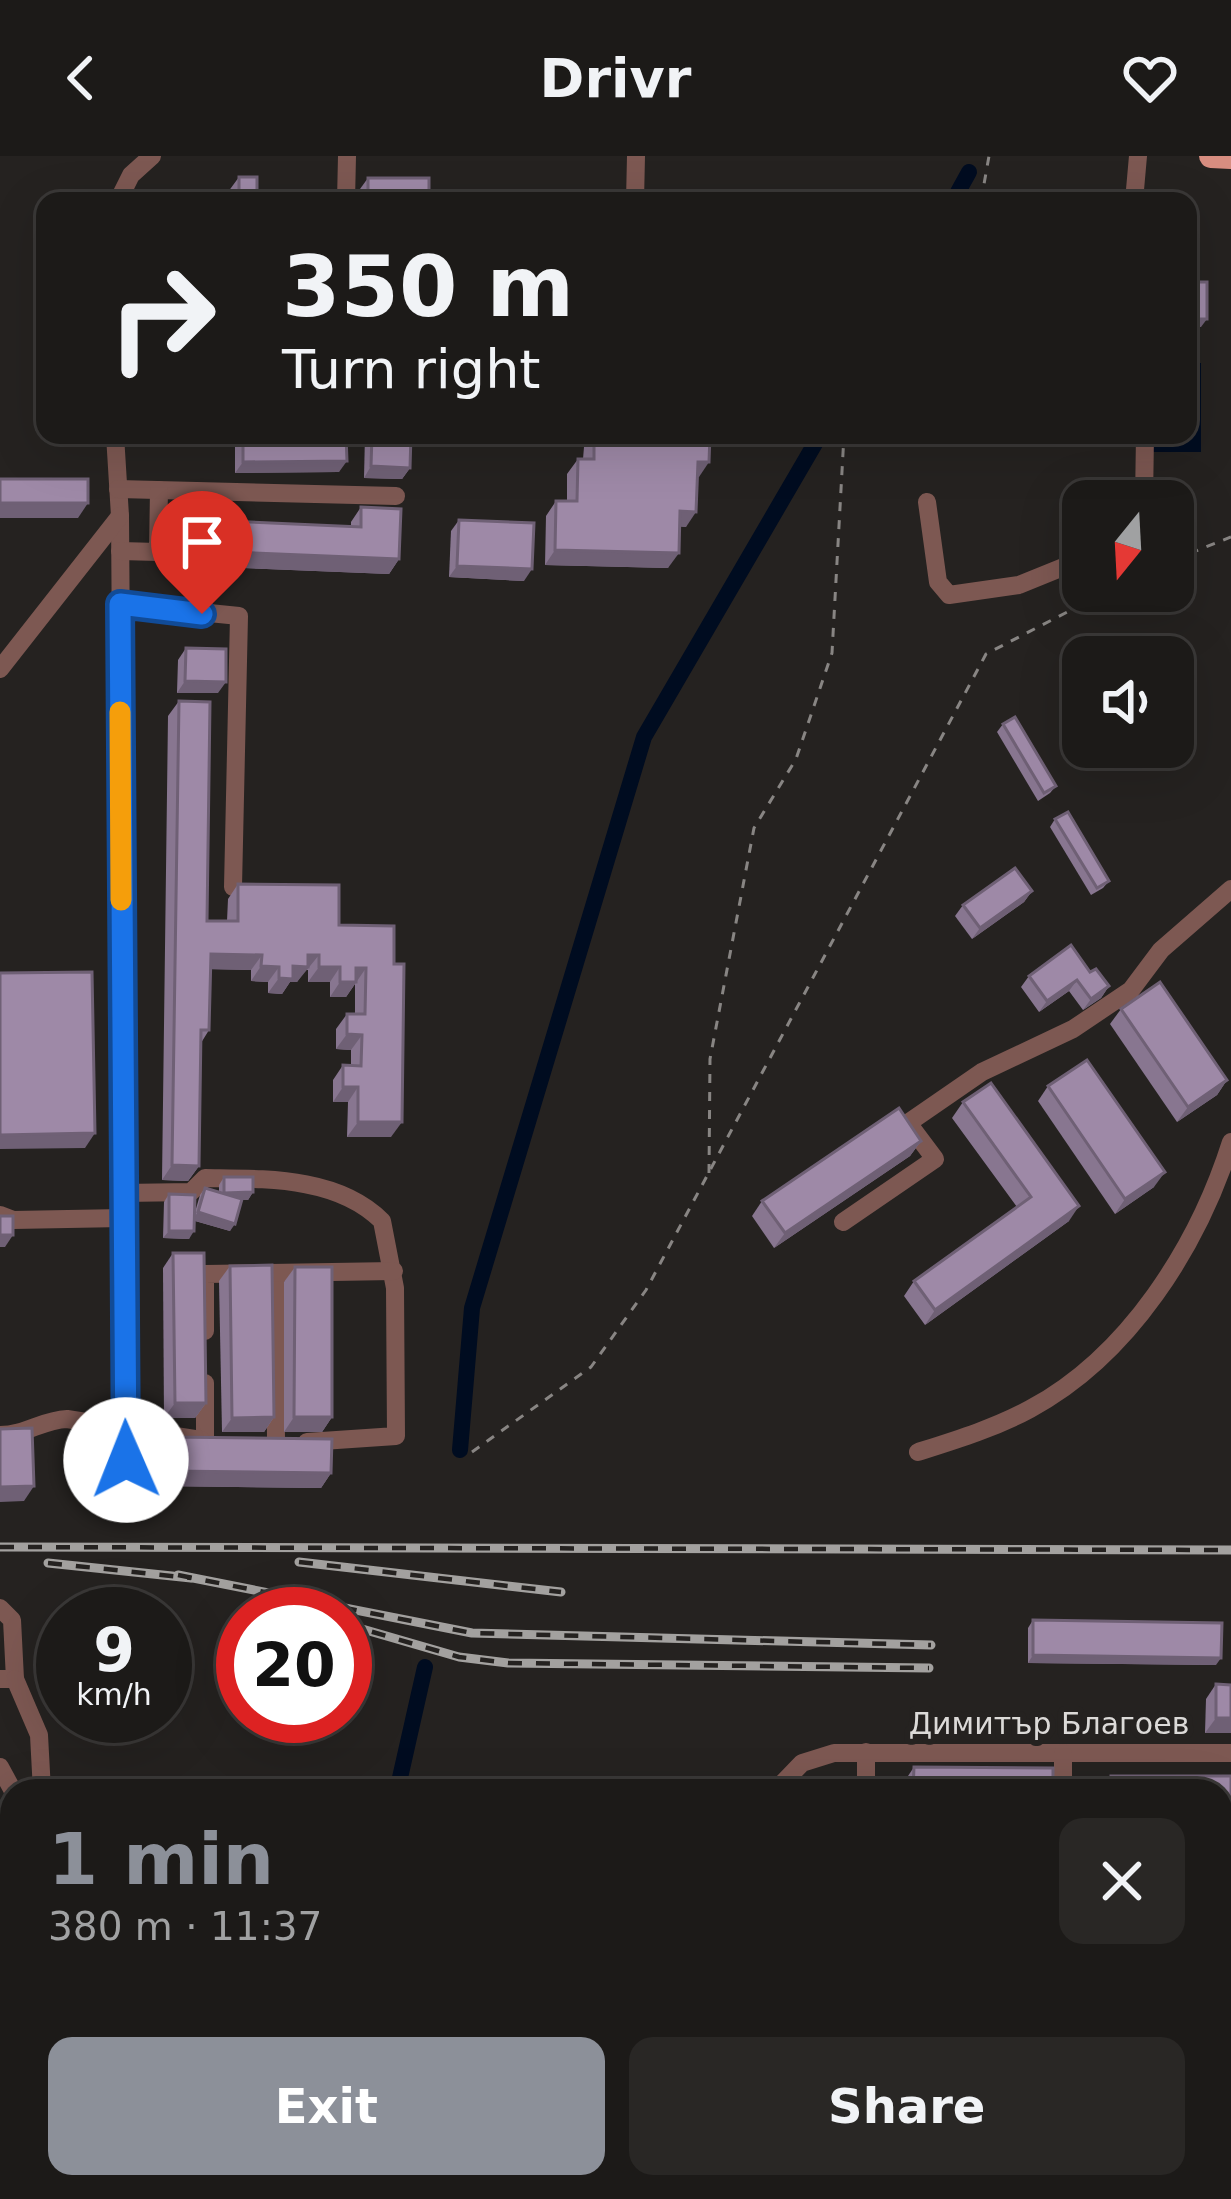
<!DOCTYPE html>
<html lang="en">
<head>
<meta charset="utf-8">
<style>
	:root { --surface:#1c1a18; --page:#292725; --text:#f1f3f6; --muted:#a0a1a2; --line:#3a3837; --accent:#8c9099 }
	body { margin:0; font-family:"DejaVu Sans",sans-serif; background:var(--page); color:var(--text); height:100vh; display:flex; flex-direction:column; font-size:45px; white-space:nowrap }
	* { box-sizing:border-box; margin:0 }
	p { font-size:39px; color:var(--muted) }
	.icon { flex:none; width:66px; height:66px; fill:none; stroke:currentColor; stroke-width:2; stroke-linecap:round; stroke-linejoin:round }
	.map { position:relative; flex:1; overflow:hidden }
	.panel { position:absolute; left:0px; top:1623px; width:1233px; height:420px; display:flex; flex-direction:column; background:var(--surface); border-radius:36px 36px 0 0; box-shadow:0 12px 48px #0002,0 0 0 3px var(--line) }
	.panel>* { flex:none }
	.top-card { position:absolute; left:36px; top:36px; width:1161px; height:252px; border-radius:24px; box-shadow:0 12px 48px #0002,0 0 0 3px var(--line); background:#1c1a18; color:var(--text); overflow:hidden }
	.needle { width:78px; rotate:198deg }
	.fabs { position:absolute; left:1062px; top:324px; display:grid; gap:24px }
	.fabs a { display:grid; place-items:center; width:132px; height:132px; border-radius:24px; background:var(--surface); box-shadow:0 12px 48px #0002,0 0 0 3px var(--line); font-size:60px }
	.speed { position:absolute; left:36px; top:1431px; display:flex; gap:24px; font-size:60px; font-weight:700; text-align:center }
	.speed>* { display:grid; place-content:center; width:156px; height:156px; border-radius:50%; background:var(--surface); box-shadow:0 12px 48px #0002,0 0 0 3px var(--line); line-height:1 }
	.speed small { font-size:30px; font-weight:400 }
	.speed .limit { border:18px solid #d22; background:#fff; color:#111 }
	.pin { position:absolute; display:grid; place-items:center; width:102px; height:102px; color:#fff; margin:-123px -51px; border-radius:50% 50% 50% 0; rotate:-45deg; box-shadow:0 0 12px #0007 }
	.pin .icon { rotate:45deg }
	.me { position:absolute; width:132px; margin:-66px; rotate:359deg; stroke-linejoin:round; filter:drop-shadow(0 0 9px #0008) }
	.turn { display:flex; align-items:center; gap:42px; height:252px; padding:0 48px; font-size:54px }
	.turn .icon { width:156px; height:156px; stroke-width:2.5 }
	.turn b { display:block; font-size:84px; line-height:102px }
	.round { display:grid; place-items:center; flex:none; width:126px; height:126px; border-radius:24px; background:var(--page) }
	.summary { display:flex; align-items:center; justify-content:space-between; height:204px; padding:0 48px }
	h1 { font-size:72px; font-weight:600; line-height:90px; color:var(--accent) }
	.button { display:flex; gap:24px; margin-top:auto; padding:24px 48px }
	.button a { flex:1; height:138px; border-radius:24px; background:var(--accent); color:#fff; font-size:48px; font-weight:600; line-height:138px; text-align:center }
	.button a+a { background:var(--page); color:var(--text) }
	header { display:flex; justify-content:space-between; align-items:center; height:156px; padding:0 48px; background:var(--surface); font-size:54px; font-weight:600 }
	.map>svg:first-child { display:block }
</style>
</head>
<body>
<header><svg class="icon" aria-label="back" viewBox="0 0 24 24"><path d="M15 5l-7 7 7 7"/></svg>Drivr<svg class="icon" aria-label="heart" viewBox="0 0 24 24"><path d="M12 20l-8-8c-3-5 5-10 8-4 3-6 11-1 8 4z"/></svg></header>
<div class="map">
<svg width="1231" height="2043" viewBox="0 0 1231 2043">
	<rect width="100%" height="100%" fill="#252220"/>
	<path fill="#000c20" d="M1188,207h13v89h-50v-17h37z"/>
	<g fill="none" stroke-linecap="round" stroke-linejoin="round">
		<g stroke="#000c20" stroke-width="16">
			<path d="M953,45l16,-29"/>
			<path d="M460,1294l12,-142 172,-571 176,-302"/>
			<path d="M397,1635l28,-124"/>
			<path d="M306,2043l2,-12"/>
		</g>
		<g stroke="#888583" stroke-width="3" stroke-dasharray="9 9" stroke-linecap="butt">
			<path d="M981,45l8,-45"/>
			<path d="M1173,404l58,-23"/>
			<path d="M709,1017l1,-114 44,-231 42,-69 36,-106 12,-218"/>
			<path d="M472,1296l119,-85 55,-77 340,-636 122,-63"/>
		</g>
		<g stroke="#7d5852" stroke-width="18">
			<path d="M118,45l13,-26 21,-19"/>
			<path d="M346,45l1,-45"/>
			<path d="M635,45l1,-45"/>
			<path d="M1134,45l4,-45"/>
			<path d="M115,279l5,81 7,975"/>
			<path d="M118,333l278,7"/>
			<path d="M1144,345l1,-66"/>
			<path d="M927,346l11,80 11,13 70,-10 64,-26"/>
			<path d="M120,395l38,1 1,-62"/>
			<path d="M120,448l119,12 -6,271"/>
			<path d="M0,513l120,-153"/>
			<path d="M123,1037l68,-1 14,-14c59,1 132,-2 177,43l13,67 1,148 -89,6"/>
			<path d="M0,1059l13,5 110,-2"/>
			<path d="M843,1066l92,-63 -27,-36 74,-51 91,-43 58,-39 30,-40 70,-61"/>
			<path d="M275,1117l1,169"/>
			<path d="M205,1175v-57l189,-3"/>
			<path d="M205,1227v58"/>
			<path d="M0,1279c26,0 42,-15 67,-16l134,21"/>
			<path d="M918,1296c38,-12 77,-24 112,-43 99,-53 168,-163 201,-267"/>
			<path d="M0,1452l12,12 3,59h-15"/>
			<path d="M15,1523l24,56 3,56"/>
			<path d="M866,1596v39"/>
			<path d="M0,1611l13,24"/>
			<path d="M453,1629l264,6"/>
			<path d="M775,1635l27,-28 32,-10h397"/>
			<path d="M1063,1635v-38"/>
			<path d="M1221,1673h10"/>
			<path d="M0,1718h12"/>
			<path d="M1221,1940h10"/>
			<path d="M0,1943h12"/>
			<path d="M359,2031l3,12"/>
			<path d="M530,2031l7,12"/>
			<path d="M672,2031l1,12"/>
			<path d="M113,2043l9,-12"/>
			<path d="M227,2043l4,-12"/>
			<path d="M865,2043v-12"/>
			<path d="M1063,2043v-12"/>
		</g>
		<path stroke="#d78d80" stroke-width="24" d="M1211,0l20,1"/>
		<g stroke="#a3a19f" stroke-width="9">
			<g id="rail">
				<path d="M0,1391l1231,3"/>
				<path d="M299,1406l262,30"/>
				<path d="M48,1407l143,15"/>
				<path d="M178,1419l294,58 459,12"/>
				<path d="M345,1468l114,33 49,6 421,5"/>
			</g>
		</g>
		<use href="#rail" stroke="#252220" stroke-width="4.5" stroke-dasharray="14" stroke-linecap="butt"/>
	</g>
	<g fill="#887690">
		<path d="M239,21l18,24h-88l3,-4 56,-1v-4z"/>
		<path d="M368,22l61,23h-69v-12z"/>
		<path d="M240,279h106l-7,37 -104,1v-30z"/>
		<path d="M365,279h46l-1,33 -8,11 -38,-1z"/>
		<path d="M549,279h161l-13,42 -11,50 -7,-1 -11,42 -123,-3 1,-49 10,-15h11v-27l11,-15h5l1,-12 -36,-1z"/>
		<path d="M361,351l38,52 -10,15 -218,-9 1,-31 11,-15 168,7v-4z"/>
		<path d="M459,364l65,61 -75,-4 2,-46z"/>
		<path d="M186,492l32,45h-41l1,-33z"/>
		<path d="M179,545l28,220h20l1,-22 10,-15 101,41 55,1 -3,211h-44l1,-35h-15v-22l10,-15h8v-15l-15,-1v-20l11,-15h8v-30l-9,13h-16v-15h-22v-12h-3l-8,12h-7l-8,12 -14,-1v-11l-17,-1v-11l-41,-1 -1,61 -8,13 -2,123 -11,15 -26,-1 6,-464z"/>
		<path d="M1003,568l53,62 -6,7 -12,8 -41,-69z"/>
		<path d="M1055,663l54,62 -6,7 -12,7 -41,-68z"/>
		<path d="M1032,735l-8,11 -52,37 -17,-23 8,-11z"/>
		<path d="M1090,816l19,14 -8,12 -18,12 -14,-19 -30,21 -18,-25 8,-11z"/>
		<path d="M1121,853l106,71 -10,15 -40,27 -67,-98z"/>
		<path d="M1048,930l106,101 -39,27 -77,-113z"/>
		<path d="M963,946l106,119 -144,104 -21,-29 10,-15 103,-74 -65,-89z"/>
		<path d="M921,985l-11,15 -136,92 -22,-32 10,-15z"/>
		<path d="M224,1021l29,15 -5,8h-6l-12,31 -35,-10 -6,18 -26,-1 1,-36 5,-8 26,18 5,-17 5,-7 14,4v-7z"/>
		<path d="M173,1097l33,150 -11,15h-31l-1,-150z"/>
		<path d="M230,1110l44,151 -10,15h-42l-3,-151z"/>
		<path d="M295,1111l37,150 -10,15h-38v-150z"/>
		<path d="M169,1281l162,36 -10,15 -163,-2 1,-34z"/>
		<path d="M1033,1464l183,45 -188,-2v-35z"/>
		<path d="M1216,1528l15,1v48h-26l1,-34z"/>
		<path d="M914,1611l139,24h-155z"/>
		<path d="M1111,1620l110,15h-120z"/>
		<path d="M1226,1677l5,27h-10v-20z"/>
		<path d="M1231,1710v29h-4v-24z"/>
		<path d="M1230,1745l1,26h-6v-18z"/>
		<path d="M1227,1776l4,26h-10v-18z"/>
		<path d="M1231,1904v26h-3v-22z"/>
		<path d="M1229,1978h2v30h-7v-22z"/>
		<rect x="590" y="2031" width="44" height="12"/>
	</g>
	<g fill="#6f6075">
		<path d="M1188,163h19l-6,8h-13z"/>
		<path d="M151,279h64l-3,4 -63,-2z"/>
		<path d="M556,279h36l-8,12 -36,-1z"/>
		<path d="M347,305l-8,11 -104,1 8,-11z"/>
		<path d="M698,306h11l-10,15h-12z"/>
		<path d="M371,310l39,2 -8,11 -38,-1z"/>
		<path d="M0,347h88l-10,15h-78z"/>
		<path d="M680,355l16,1 -10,15 -17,-1z"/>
		<path d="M182,394l217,9 -10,15 -218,-9z"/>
		<path d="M555,394l124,3 -11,15 -123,-3z"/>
		<path d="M457,410l75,3 -8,12 -75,-4z"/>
		<path d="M185,525l41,1 -8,11h-41z"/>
		<path d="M1032,735l-8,11 -52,37 8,-11z"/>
		<path d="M211,798l51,1 -11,15 -51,-1z"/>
		<path d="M308,799h11l-22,27h-7l-8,12 -14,-1 11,-15z"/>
		<path d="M261,810l18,1 -11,15 -17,-1z"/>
		<path d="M319,811h21l-10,15h-22z"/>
		<path d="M356,812h10l-20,29h-16l10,-15z"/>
		<path d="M1077,824l-8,11 -30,21 8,-11z"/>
		<path d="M1109,830l-8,12 -18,12 8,-11z"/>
		<path d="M347,878l15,1 -11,15 -15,-1z"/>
		<path d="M1227,924l-10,15 -40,27 11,-15z"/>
		<path d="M343,931h15l-10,15h-15z"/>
		<path d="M358,966h44l-11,15h-44z"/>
		<path d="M95,977l-10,15 -85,1v-14z"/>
		<path d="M921,985l-11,15 -136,92 11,-15z"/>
		<path d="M172,1009l27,1 -11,15 -26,-1z"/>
		<path d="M1165,1016l-11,15 -39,27 10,-15z"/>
		<path d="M253,1036l-5,8h-29l5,-7z"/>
		<path d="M1079,1050l-10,15 -144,104 10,-15z"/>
		<path d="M198,1056l37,12 -5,7 -38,-11z"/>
		<path d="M169,1075h25l-5,8 -26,-1z"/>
		<path d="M0,1079h13l-8,12h-5z"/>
		<path d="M175,1247h31l-11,15h-31z"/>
		<path d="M274,1261l-10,15h-42l10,-14z"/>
		<path d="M294,1261h38l-10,15h-38z"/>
		<path d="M169,1315l162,2 -10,15 -163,-2z"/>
		<path d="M34,1330l-10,15 -24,1v-15z"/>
		<path d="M1033,1499l188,3 -5,7 -188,-2z"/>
		<path d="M1216,1562h15v15h-26z"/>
		<rect x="1221" y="1649" width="10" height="15"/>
		<path d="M1225,1697h6v7h-10z"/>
		<path d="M1227,1795h4v7h-10z"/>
		<rect x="1221" y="1832" width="10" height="8"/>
		<rect x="1221" y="1864" width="10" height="7"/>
		<path d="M699,2031h34l-2,3h-34z"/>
		<path d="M807,2031h37l-4,5h-36z"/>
		<path d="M891,2031h29l-4,5h-28z"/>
		<path d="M1016,2031l37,1 -5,7h-38z"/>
		<path d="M1216,2031h15v8h-21z"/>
		<path d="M1087,2033h24l-5,7h-24z"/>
	</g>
	<g fill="#9e89a7" stroke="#6f6075" stroke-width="3">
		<path d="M239,21h18v24h-85v-4l67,-2z"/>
		<path d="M368,22h61v23l-42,-2v2h-19z"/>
		<rect x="1188" y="76" width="2" height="33"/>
		<rect x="1188" y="126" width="19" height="37"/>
		<path d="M243,279h103l1,26 -104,1z"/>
		<path d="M372,279h39l-1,33 -39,-2z"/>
		<path d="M594,279h116l-1,27h-11l-2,50 -16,-1 -1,42 -124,-3 1,-49h21l1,-42h16z"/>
		<rect x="0" y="323" width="88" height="24"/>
		<path d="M361,351l40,2 -2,50 -217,-9 1,-31 178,8z"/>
		<path d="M459,364l75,3 -2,46 -75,-3z"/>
		<path d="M186,492l40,1v33l-41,-1z"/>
		<path d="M179,545l31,1 -3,219h31v-37l101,1v40l55,1v38h10l-2,158h-44v-35h-15v-22l18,1 1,-31 -15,-1v-20h18l1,-46h-10v14h-16v-15h-21v-12h-11v12l-15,-1v13l-14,-1v-11l-18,-1 1,-11 -51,-1 -2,76h-8l-2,136 -27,-1z"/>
		<path d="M1015,561l41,69 -12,7 -41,-69z"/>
		<path d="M1068,656l41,69 -12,7 -42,-69z"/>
		<path d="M1015,712l17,23 -52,37 -17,-23z"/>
		<path d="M1071,789l19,27 6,-3 13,17 -18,13 -14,-19 -30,21 -18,-25z"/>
		<path d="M92,816l3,161 -95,2v-162z"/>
		<path d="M1160,826l67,98 -39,27 -67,-98z"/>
		<path d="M1087,904l78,112 -40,27 -77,-113z"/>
		<path d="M991,927l88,123 -144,104 -21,-29 117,-84 -68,-95z"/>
		<path d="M899,952l22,33 -136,92 -23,-32z"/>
		<path d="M224,1021h29v15l-29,1z"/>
		<path d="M205,1032l37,11 -7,25 -37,-12z"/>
		<path d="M169,1038l26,1 -1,36h-25z"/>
		<rect x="0" y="1060" width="13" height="19"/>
		<path d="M173,1097h31l2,150h-31z"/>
		<path d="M272,1109l2,152 -42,1 -2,-152z"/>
		<path d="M295,1111h37v150h-38z"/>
		<path d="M32,1272l2,58 -34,1v-58z"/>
		<path d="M169,1281l163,2 -1,34 -162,-2z"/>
		<path d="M1033,1464l189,3 -1,35 -188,-3z"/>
		<path d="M1216,1528l15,1v33h-15z"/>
		<path d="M914,1611l139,1v23h-140z"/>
		<path d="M1111,1620h120v29h-10v-14h-110z"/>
		<path d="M1226,1677l5,1v19h-6z"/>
		<rect x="1227" y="1776" width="4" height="19"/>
		<rect x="1221" y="1817" width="10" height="15"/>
		<path d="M1222,1845h9v19h-10z"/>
		<path d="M1221,2012h10v19h-15h5z"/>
		<path d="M508,2031l7,12h-26z"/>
		<rect x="598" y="2031" width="36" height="12"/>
	</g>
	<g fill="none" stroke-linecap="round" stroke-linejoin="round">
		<g stroke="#114b97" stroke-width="30">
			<path id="route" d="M126,1304l-6,-856 82,10"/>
		</g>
		<use href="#route" stroke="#1a73e8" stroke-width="21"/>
		<path stroke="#f59e0b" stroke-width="21" d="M120,556l1,188"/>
	</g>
	<g text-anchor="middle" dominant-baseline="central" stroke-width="12" stroke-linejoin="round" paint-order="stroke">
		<g font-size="30" fill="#dcdad8" stroke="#252220">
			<text x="1049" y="1567">Димитър Благоев</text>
		</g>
	</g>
</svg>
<div class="fabs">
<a><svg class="needle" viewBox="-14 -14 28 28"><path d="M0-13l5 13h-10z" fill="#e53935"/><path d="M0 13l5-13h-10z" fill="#a0a1a2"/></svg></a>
<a><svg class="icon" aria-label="sound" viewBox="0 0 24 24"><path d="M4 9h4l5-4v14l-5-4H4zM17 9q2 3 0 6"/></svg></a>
</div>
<div class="speed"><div>9<small>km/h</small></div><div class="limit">20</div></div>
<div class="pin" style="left:202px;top:458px;background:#d93025"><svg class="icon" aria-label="arrive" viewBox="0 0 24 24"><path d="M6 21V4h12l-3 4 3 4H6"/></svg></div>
<svg class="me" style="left:126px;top:1304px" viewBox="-20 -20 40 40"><circle r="19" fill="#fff"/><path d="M0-13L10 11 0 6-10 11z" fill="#1a73e8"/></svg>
<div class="top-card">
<div class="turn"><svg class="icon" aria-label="right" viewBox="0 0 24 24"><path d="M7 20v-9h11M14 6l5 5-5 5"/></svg><div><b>350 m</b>Turn right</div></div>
</div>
<section class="panel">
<div class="summary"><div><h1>1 min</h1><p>380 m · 11:37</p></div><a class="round"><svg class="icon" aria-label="close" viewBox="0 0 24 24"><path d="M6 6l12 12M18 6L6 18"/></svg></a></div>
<div class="button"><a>Exit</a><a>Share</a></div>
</section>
</div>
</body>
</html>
